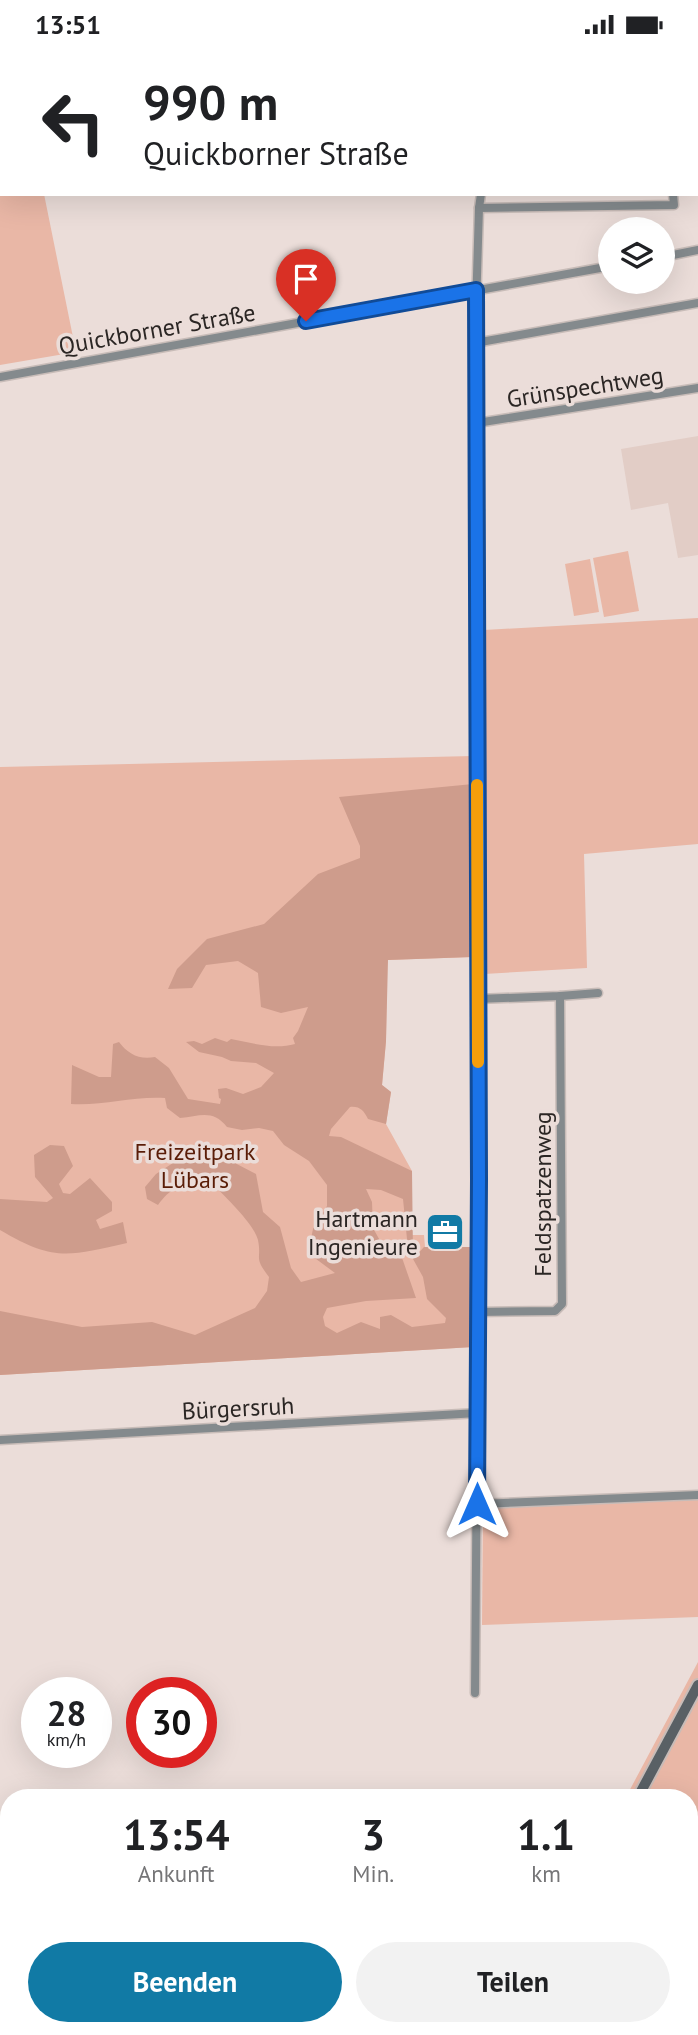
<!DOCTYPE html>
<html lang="de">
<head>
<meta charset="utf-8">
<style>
	:root { --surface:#fff; --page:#f2f2f2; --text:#202124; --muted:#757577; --accent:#117aa5 }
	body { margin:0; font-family:"PT Sans",sans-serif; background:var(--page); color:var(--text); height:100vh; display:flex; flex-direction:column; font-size:26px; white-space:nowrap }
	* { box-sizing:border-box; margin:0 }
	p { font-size:23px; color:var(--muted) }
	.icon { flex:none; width:38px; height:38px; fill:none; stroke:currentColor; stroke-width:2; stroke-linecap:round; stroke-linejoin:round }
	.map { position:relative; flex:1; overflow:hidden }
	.drawer { position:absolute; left:0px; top:1740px; width:698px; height:247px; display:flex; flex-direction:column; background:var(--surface); border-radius:28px 28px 0 0; box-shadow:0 7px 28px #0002 }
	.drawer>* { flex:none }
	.hud { position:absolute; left:0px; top:0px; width:698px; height:147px; box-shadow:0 7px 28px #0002; background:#fff; color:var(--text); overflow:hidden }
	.tools { position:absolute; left:598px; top:168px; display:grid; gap:14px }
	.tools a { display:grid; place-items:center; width:77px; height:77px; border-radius:50%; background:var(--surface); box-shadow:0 7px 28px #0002; font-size:35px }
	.speed { position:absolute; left:21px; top:1628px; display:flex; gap:14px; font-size:35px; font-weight:700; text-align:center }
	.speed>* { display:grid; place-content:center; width:91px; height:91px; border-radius:50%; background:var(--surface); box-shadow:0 7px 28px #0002; line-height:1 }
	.speed small { font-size:18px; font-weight:400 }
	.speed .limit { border:10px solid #d22; background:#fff; color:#111 }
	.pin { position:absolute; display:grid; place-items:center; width:60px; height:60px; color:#fff; margin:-72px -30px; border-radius:50% 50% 50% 0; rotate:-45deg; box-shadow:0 0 7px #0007 }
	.pin .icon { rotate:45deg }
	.me { position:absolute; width:77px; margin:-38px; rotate:0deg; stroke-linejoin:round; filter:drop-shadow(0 0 5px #0008) }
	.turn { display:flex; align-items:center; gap:24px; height:147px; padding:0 28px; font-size:32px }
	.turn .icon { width:91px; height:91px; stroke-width:2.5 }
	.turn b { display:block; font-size:49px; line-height:60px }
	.eta { display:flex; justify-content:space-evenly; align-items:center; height:119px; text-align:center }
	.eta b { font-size:42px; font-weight:800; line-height:49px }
	.primary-button { display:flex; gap:14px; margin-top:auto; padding:14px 28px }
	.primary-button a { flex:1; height:80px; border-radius:42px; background:var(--accent); color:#fff; font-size:28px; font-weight:800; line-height:80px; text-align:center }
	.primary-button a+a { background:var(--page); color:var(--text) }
	.status { display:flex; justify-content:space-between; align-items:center; height:49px; padding:0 35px; background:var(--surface); direction:ltr }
	.status svg { height:19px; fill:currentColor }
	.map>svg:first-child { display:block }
</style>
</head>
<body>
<div class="status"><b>13:51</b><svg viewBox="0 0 49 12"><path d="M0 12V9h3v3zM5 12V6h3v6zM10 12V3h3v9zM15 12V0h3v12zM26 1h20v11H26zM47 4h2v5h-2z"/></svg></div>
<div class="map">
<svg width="698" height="1986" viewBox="0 0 698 1986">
	<rect width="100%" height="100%" fill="#ebddd9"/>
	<path fill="#e2cdc6" d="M698,387v119l-20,3 -10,-55 -37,7 -10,-61z"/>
	<g fill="#e9b7a6">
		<path d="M0,0l15,2h-13v143h42l32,158 -76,13z"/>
		<path d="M628,502l11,60 -35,6 -11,-59z"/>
		<path d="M590,510l9,53 -25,4 -9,-52z"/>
		<path d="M698,569v226l-114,10 3,114 -103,6v-344z"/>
		<path d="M473,707l-1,201 -85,3 -1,81 -4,44 9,7 -5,32 26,47v64h12l1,12h47l1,100 -473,28v-608z"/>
		<path d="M698,1444v124l-216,8 1,-122z"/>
		<path d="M698,1613v373h-195l5,-8h182v-230h-64z"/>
	</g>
	<g fill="#ce9c8c">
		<path d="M473,735l-1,173 -84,3 -2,81 -4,44 9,7 -5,32 -18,-5c-4,-8 -8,-13 -18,-12l-19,22 -2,7 12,1 71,34 1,83 -5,-5 -5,-50 -22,-9 -15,-1 6,13 1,26 16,29 11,-5 16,46 -50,3 -39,7 -4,9 2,9 12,7 24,-11 19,7v-12l11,-2 21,12 33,-4 1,-5 -19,-19 -4,-22 -10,-18 11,-12h48l1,100 -473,28v-64l82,16 70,-5 43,13 60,-27 12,-17 2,-14c-16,-21 -7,-17 -11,-37 -4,-16 -31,-41 -43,-54 -26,-2 -40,-5 -57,19l-11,-6 -2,-12 11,-13 17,-11 44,-5 14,3 25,13 7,38 17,15 11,41 10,14 34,-9 -27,-20 5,-24 14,-23v-21l-18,-24 -25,-16 -11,-14 -14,-3 -17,2 -15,-3c-14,-18 -27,-11 -47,-9l-13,-10 -2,-10c-32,-2 -62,8 -94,6l1,-39 27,12h12l2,-33 6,-2c9,12 20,18 36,15l14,11 19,31 32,5 1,-5 -2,-1 -1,-9 8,-1 17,6 18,-7 13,-14 -18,-10 -25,-2 -9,-4 -23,-5 -13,-10 8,-1 8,3 13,-6 12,4 4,-3c21,4 43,11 64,5l-2,-6 5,-7 10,-24 -27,6 -20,-6 -3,-34 -20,-12 -32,4 -14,23 -24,1 9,-20 30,-30 57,-15 54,-50 42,-16v-12l-21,-49z"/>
		<path d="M50,1096l14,1 9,20 -14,18 4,9 7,1 20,-16 22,24v9l-16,9 4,9 23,-7 4,21c-59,13 -73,19 -127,-13v-31l47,3 6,-4 -18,-21 -1,-22z"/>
	</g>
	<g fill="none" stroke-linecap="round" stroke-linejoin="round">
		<path stroke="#78a9c3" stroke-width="2.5" d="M225,1986l1,-8"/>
		<g stroke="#c8bcb8" stroke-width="11">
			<g id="street">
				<path d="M667,0v2"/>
				<path d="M486,2v-2"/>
				<path d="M479,159l195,-3 -1,-11"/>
				<path d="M663,208l35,-7"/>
				<path d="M475,294l223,-40"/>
				<path d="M0,328l611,-111"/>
				<path d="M477,374l221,-35"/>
				<path d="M477,950l83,-3 38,-3"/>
				<path d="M478,1263l77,-1 7,-7 -2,-308"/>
				<path d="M0,1391l478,-27"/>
				<path d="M477,1455l221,-9"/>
				<path d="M475,1644l4,-506 -2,-188 1,-551 -3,-105 4,-135 2,-14"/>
			</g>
		</g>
		<g stroke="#c8bcb8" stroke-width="14">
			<g id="secondary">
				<path d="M638,1748l60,-112"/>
				<path d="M516,1986l5,-8"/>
			</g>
		</g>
		<use href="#street" stroke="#848a8d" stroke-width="8"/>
		<use href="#secondary" stroke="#596065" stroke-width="10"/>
	</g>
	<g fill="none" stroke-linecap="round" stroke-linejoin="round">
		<g stroke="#114b97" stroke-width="18">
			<path id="route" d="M306,272l170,-31 3,889 -2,325"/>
		</g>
		<use href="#route" stroke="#1a73e8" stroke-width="12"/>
		<path stroke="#f59e0b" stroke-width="12" d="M477,736l1,277"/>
	</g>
	<defs>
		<g id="office-square" transform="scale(2.0125)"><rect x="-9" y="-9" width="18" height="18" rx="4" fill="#117aa5" stroke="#ebddd9"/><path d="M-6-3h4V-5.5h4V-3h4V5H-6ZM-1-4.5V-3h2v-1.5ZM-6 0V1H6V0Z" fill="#fff"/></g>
	</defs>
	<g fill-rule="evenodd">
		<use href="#office-square" x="445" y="1183"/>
	</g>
	<g text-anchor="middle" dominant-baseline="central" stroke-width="7" stroke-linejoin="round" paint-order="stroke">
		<g font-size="24" fill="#2b2624" stroke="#ebddd9">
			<text transform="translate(157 280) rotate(-10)">Quickborner Straße</text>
			<text transform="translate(585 338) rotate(-9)">Grünspechtweg</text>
			<text transform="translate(542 1145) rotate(-90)">Feldspatzenweg</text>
			<text transform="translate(238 1359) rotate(-3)">Bürgersruh</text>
		</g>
		<g font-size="24" fill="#5a1d07" stroke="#ebddd9">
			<text x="195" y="1102">Freizeitpark<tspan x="195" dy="28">Lübars</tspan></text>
		</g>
		<g font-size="24" fill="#2b2624" stroke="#ebddd9" text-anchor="end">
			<text x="418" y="1169">Hartmann<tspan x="418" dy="28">Ingenieure</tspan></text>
		</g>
	</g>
</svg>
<div class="tools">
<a><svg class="icon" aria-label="layers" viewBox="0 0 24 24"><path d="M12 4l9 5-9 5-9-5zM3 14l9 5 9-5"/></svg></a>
</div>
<div class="speed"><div>28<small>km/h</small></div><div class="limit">30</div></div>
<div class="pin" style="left:306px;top:272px;background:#d93025"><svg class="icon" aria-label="arrive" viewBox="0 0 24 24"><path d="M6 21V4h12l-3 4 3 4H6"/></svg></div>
<svg class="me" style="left:477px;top:1455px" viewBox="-20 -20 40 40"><path d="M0-17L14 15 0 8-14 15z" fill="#1a73e8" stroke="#fff" stroke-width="4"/></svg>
<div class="hud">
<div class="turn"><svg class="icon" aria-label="left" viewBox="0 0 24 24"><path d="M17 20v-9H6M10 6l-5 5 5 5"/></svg><div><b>990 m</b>Quickborner Straße</div></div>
</div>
<section class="drawer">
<div class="eta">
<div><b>13:54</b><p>Ankunft</p></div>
<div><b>3</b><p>Min.</p></div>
<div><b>1.1</b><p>km</p></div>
</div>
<div class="primary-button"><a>Beenden</a><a>Teilen</a></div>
</section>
</div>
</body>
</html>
